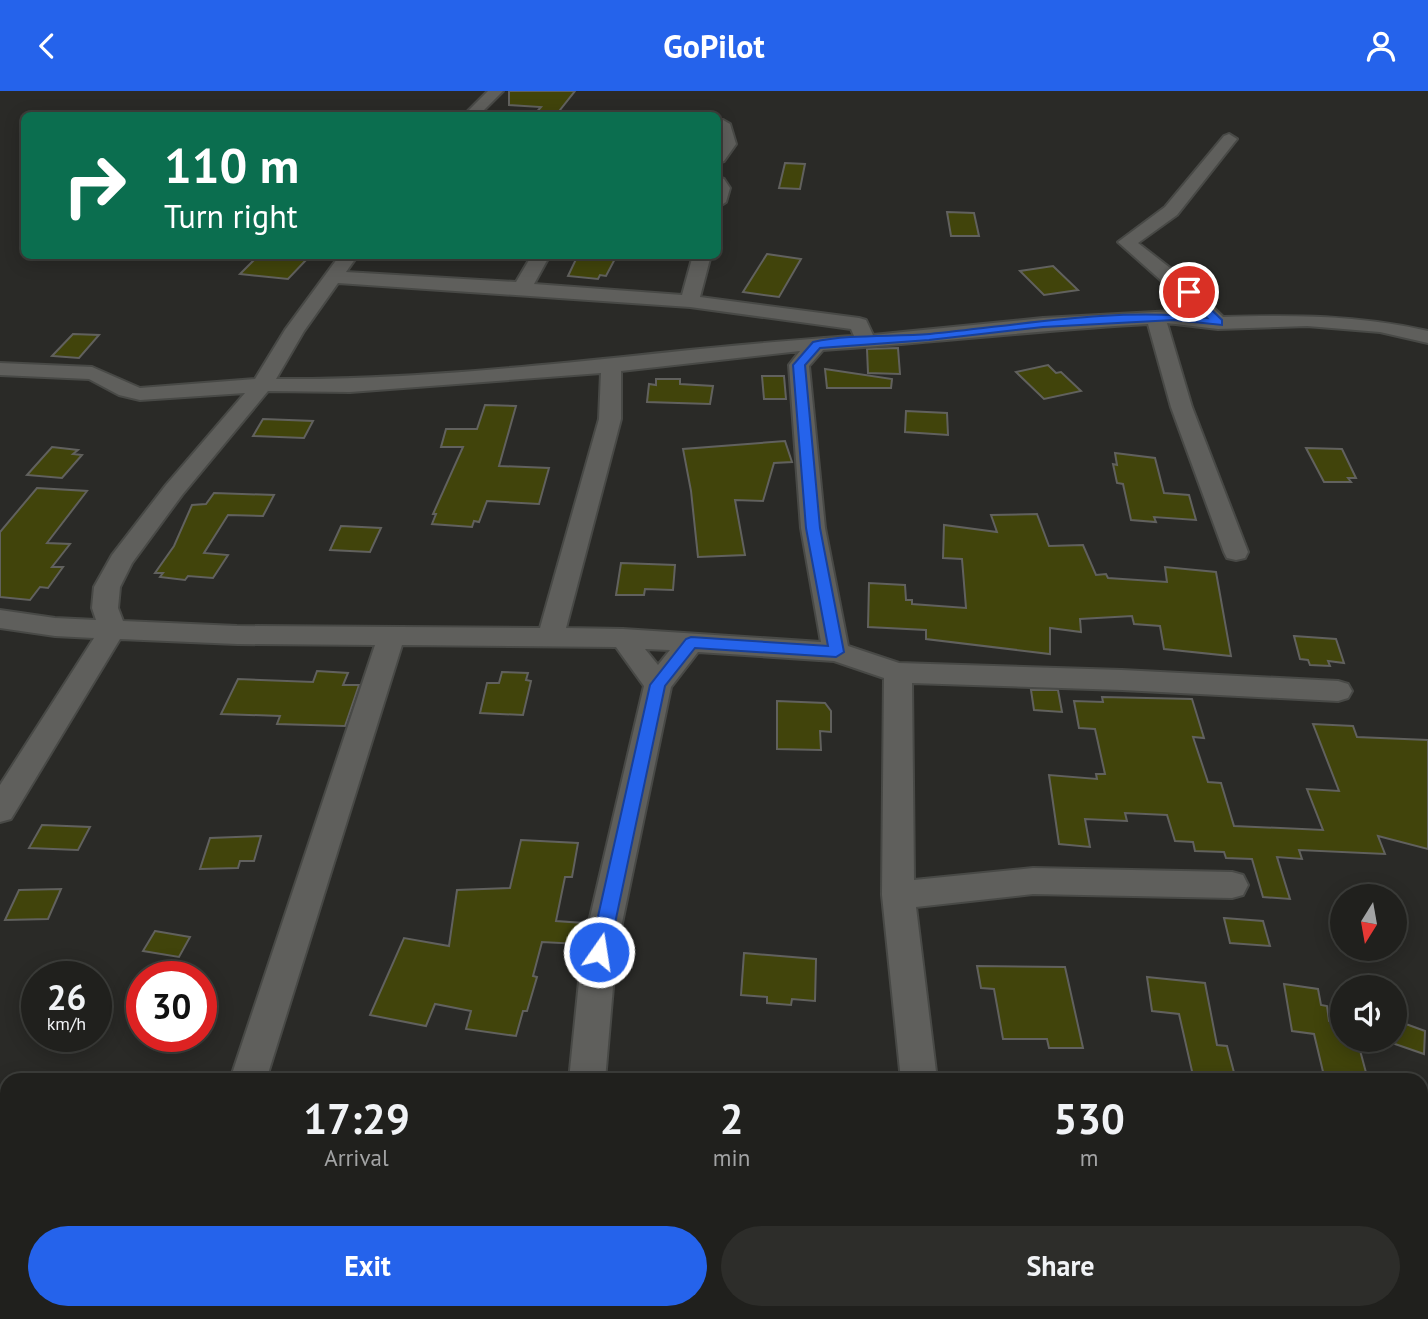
<!DOCTYPE html>
<html lang="en">
<head>
<meta charset="utf-8">
<style>
	:root { --surface:#20201d; --page:#2d2d2a; --text:#f1f3f6; --muted:#a2a3a4; --line:#3d3e3b; --accent:#2563eb }
	body { margin:0; font-family:"PT Sans",sans-serif; background:var(--page); color:var(--text); height:100vh; display:flex; flex-direction:column; font-size:26px; white-space:nowrap }
	* { box-sizing:border-box; margin:0 }
	p { font-size:23px; color:var(--muted) }
	.icon { flex:none; width:38px; height:38px; fill:none; stroke:currentColor; stroke-width:2; stroke-linecap:round; stroke-linejoin:round }
	.map { position:relative; flex:1; overflow:hidden }
	.sheet { position:absolute; left:0px; top:982px; width:1428px; height:247px; display:flex; flex-direction:column; background:var(--surface); border-radius:21px 21px 0 0; box-shadow:0 4px 18px #0003,0 0 0 2px var(--line) }
	.sheet>* { flex:none }
	.hud { position:absolute; left:21px; top:21px; width:700px; height:147px; border-radius:10px; box-shadow:0 4px 18px #0003,0 0 0 2px var(--line); background:#0b6e4f; color:#fff; overflow:hidden }
	.needle { width:46px; rotate:191deg }
	.controls { position:absolute; left:1330px; top:793px; display:grid; gap:14px }
	.controls a { display:grid; place-items:center; width:77px; height:77px; border-radius:50%; background:var(--surface); box-shadow:0 4px 18px #0003,0 0 0 2px var(--line); font-size:35px }
	.speed { position:absolute; left:21px; top:870px; display:flex; gap:14px; font-size:35px; font-weight:700; text-align:center }
	.speed>* { display:grid; place-content:center; width:91px; height:91px; border-radius:50%; background:var(--surface); box-shadow:0 4px 18px #0003,0 0 0 2px var(--line); line-height:1 }
	.speed small { font-size:18px; font-weight:400 }
	.speed .limit { border:10px solid #d22; background:#fff; color:#111 }
	.pin { position:absolute; display:grid; place-items:center; width:60px; height:60px; color:#fff; margin:-30px; border:4px solid #fff; border-radius:50%; box-shadow:0 2px 7px #0007 }
	.me { position:absolute; width:77px; margin:-38px; rotate:13deg; stroke-linejoin:round; filter:drop-shadow(0 0 5px #0008) }
	.turn { display:flex; align-items:center; gap:24px; height:147px; padding:0 28px; font-size:32px }
	.turn .icon { width:91px; height:91px; stroke-width:2.5 }
	.turn b { display:block; font-size:49px; line-height:60px }
	.eta { display:flex; justify-content:space-evenly; align-items:center; height:119px; text-align:center }
	.eta b { font-size:42px; font-weight:700; line-height:49px }
	.cta { display:flex; gap:14px; margin-top:auto; padding:14px 28px }
	.cta a { flex:1; height:80px; border-radius:42px; background:var(--accent); color:#fff; font-size:28px; font-weight:700; line-height:80px; text-align:center }
	.cta a+a { background:var(--page); color:var(--text) }
	header { display:flex; justify-content:space-between; align-items:center; height:91px; padding:0 28px; background:var(--accent); color:#fff; font-size:32px; font-weight:700 }
	.map>svg:first-child { display:block }
</style>
</head>
<body>
<header><svg class="icon" aria-label="back" viewBox="0 0 24 24"><path d="M15 5l-7 7 7 7"/></svg>GoPilot<svg class="icon" aria-label="person" viewBox="0 0 24 24"><circle cx="12" cy="8" r="4"/><path d="M4 21q1-7 8-7t8 7"/></svg></header>
<div class="map">
<svg width="1428" height="1228" viewBox="0 0 1428 1228">
	<rect width="100%" height="100%" fill="#2a2a27"/>
	<g fill="#41440b" stroke="#61615e" stroke-width="2">
		<path d="M509,0h66l-19,24h-22l7,-8 -32,-2z"/>
		<path d="M785,72l20,1 -5,25 -21,-1z"/>
		<path d="M947,121l27,1 5,23h-28z"/>
		<path d="M767,163l34,5 -22,38 -36,-5z"/>
		<path d="M259,164h40l-3,3 11,1 -19,20 -48,-5z"/>
		<path d="M578,164h39l-11,21 -6,-1 -2,4 -30,-3z"/>
		<path d="M1053,175l25,24 -34,5 -24,-24z"/>
		<path d="M73,243l26,1 -20,23 -27,-2z"/>
		<path d="M898,257l2,26 -32,-1 -1,-24z"/>
		<path d="M1048,274l8,8 5,-1 20,19 -37,8 -28,-27z"/>
		<path d="M825,278l67,10 -1,9h-64z"/>
		<path d="M762,285h22l2,23h-22z"/>
		<path d="M656,288h24v5l33,2 -3,18 -63,-2 2,-18 7,1z"/>
		<path d="M485,314l31,1 -17,60 50,2 -10,36 -52,-3 -8,21 -5,-1 -2,6 -40,-3 4,-10h-3l30,-67h-22l5,-18h31z"/>
		<path d="M906,320l41,2 1,22 -43,-3z"/>
		<path d="M263,328l50,2 -9,17 -51,-2z"/>
		<path d="M785,350l7,21 -18,1 -11,38 -28,-1 10,55 -47,2 -7,-66 -8,-42z"/>
		<path d="M52,356l26,3 -5,4 9,1 -20,23 -35,-3z"/>
		<path d="M1306,357l36,1 14,29h-8l3,4h-27z"/>
		<path d="M1115,362l40,5 9,35 25,2 7,25 -42,-3 2,5 -25,-2 -8,-36 -6,-1 -4,-19 4,1z"/>
		<path d="M37,397l50,3 -40,52 23,1 -18,23h11l-15,21 -8,-1 -10,13 -30,-3v-65z"/>
		<path d="M214,402l60,2 -11,21 -35,-1 -24,38 24,2 -15,23 -25,-2 -3,4 -25,-3 3,-4h-8l19,-27 18,-41 14,-1z"/>
		<path d="M1037,423l12,32 34,-1 13,30 10,-1 2,4 59,4 -2,-15 51,5 15,84 -67,-7 -4,-23 -26,-2 -2,-8 -52,3 1,13 -31,-4v26l-124,-15v-9l-58,-3 1,-44 36,2 1,15h6v4l54,4 -4,-49 -19,-1 1,-33 53,7 -6,-17z"/>
		<path d="M341,435l40,2 -11,24 -40,-2z"/>
		<path d="M621,472l54,2 -2,25 -28,-1 -1,6h-28z"/>
		<path d="M1294,545l42,3 8,24 -16,-2 2,5 -20,-1 -2,-5 -8,-1z"/>
		<path d="M317,580l31,2 -5,12h16l-14,41 -68,-2 3,-8 -59,-2 17,-35 75,3z"/>
		<path d="M502,581l26,1 -2,7 5,1 -8,34 -43,-2 7,-30h12z"/>
		<path d="M1031,599h27l4,22 -28,-2z"/>
		<path d="M1102,606l90,2 12,39 -11,-1 15,45 13,1 13,43 89,4 -16,-41 32,2 -26,-67 40,2 4,11 71,3v109l-50,-13 7,18 -86,-4 3,9 -25,-2 13,42 -27,-2 -11,-38 -26,-1 -2,-6 -29,-1 -2,-9 -18,-1 -8,-26 -42,-2 2,8 -42,-2 5,28 -31,-3 -10,-69 48,4 -1,-5h9l-10,-45 -16,-1 -5,-27 29,1z"/>
		<path d="M777,610l48,2 6,8v21l-11,-1 1,19 -44,-1z"/>
		<path d="M42,734l48,2 -12,23 -49,-2z"/>
		<path d="M261,745l-7,25h-14l-2,7 -38,1 10,-31z"/>
		<path d="M521,749l57,3 -6,34h-7l-9,44 28,2 -4,21 -38,-2 -9,34 4,1 -10,34h-4l-7,25 -50,-7 5,-18 -36,-7 -9,22 -56,-11 34,-77 45,8 8,-56 53,-2z"/>
		<path d="M61,798l-13,30 -43,1 14,-30z"/>
		<path d="M1224,827l39,3 7,25 -40,-3z"/>
		<path d="M155,840l35,6 -11,20 -36,-6z"/>
		<path d="M744,862l72,6 -1,42 -23,-2 -1,6 -24,-2v-6l-26,-2z"/>
		<path d="M977,875l88,1 18,81h-34l-2,-9h-44l-9,-50 -13,-1z"/>
		<path d="M1147,886l58,6 12,62 10,1 9,34h-42l-15,-66 -27,-3z"/>
		<path d="M1284,893l34,5 3,16 6,1 2,15 13,3v15h15l11,41h-43l-11,-46 -22,-3z"/>
		<path d="M1395,929l30,11 -1,23 -29,-10z"/>
	</g>
	<g fill="none" stroke-linecap="round" stroke-linejoin="round">
		<g stroke="#484946" stroke-width="4">
			<g id="minor">
				<path d="M488,0h15l-24,24h-15z"/>
				<path d="M723,29l7,4 6,20 -12,17 -6,2v-15l3,-7 -3,-20z"/>
				<path d="M1229,43l8,5 -60,76 -39,28 45,35 40,39c73,-2 133,-2 205,14v12l-48,-11 -73,-6 -89,3 -51,-6 25,84 56,145 -3,6 -9,2 -9,-2 -3,-6 -53,-145 -23,-83c-109,6 -217,19 -325,26l-14,16 16,162 23,118 51,17 223,7 216,11 10,3 4,7 -4,7 -10,3 -216,-11 -210,-7 2,197 119,-12 199,4 11,3 5,10 -5,10 -11,3 -199,-4 -117,13 21,173h-36l-19,-185 2,-217 -50,-17 -136,-9 -27,35 -55,265 -11,128h-36l13,-128 62,-266 -28,-39 -214,-2 -136,435h-36l145,-435 -138,-1 -117,-5 -109,180 -11,3v-37l94,-147 -39,-2 -55,-8v-18l55,8 41,2 -4,-12 2,-21 18,-32 54,-70 79,-92 -105,7 -21,-5 -30,-16 -89,-4v-12l92,4 48,21 115,-9 30,-49 55,-75h18l-12,17 170,10 16,-27h18l-16,29 148,11 11,-40h18l-11,42 159,21 7,2 7,15 170,-17 131,-7 26,4 -82,-73 47,-35 59,-71zM338,192l352,24 161,22 3,7c-193,12 -384,45 -578,43l28,-48zM800,260l-11,14 12,163 20,114 -198,-13 -57,-1 55,-209v-48zM601,282l-2,46 -59,209 -303,-2 -114,-5 -5,-13 2,-21 12,-24 50,-68 86,-104 82,1zM645,558l25,1 -12,15z"/>
				<path d="M718,86l6,2 6,9 -4,14 -8,5z"/>
				<rect x="1421" y="1079" width="7" height="38"/>
				<rect x="0" y="1126" width="7" height="40"/>
			</g>
		</g>
		<use href="#minor" fill="#5f5f5c" fill-rule="evenodd"/>
	</g>
	<path fill="#2563eb" stroke="#184099" stroke-width="2" d="M1189,197l33,32v5l-48,-5 -131,7 -114,13 -109,8 -15,17 15,163 24,124 -8,5 -141,-9 -30,38 -56,266 -3,6 -7,3 -7,-3 -2,-6 60,-267 36,-46 5,-2 137,9 -22,-118 -13,-163 20,-23c37,-8 79,-5 117,-8 91,-9 186,-27 277,-16l-23,-26z"/>
</svg>
<div class="controls">
<a><svg class="needle" viewBox="-14 -14 28 28"><path d="M0-13l5 13h-10z" fill="#e53935"/><path d="M0 13l5-13h-10z" fill="#a2a3a4"/></svg></a>
<a><svg class="icon" aria-label="sound" viewBox="0 0 24 24"><path d="M4 9h4l5-4v14l-5-4H4zM17 9q2 3 0 6"/></svg></a>
</div>
<div class="speed"><div>26<small>km/h</small></div><div class="limit">30</div></div>
<div class="pin" style="left:1189px;top:201px;background:#d93025"><svg class="icon" aria-label="arrive" viewBox="0 0 24 24"><path d="M6 21V4h12l-3 4 3 4H6"/></svg></div>
<svg class="me" style="left:599px;top:861px" viewBox="-20 -20 40 40"><circle r="17" fill="#2563eb" stroke="#fff" stroke-width="3"/><path d="M0-11L8 9 0 5-8 9z" fill="#fff"/></svg>
<div class="hud">
<div class="turn"><svg class="icon" aria-label="right" viewBox="0 0 24 24"><path d="M7 20v-9h11M14 6l5 5-5 5"/></svg><div><b>110 m</b>Turn right</div></div>
</div>
<section class="sheet">
<div class="eta">
<div><b>17:29</b><p>Arrival</p></div>
<div><b>2</b><p>min</p></div>
<div><b>530</b><p>m</p></div>
</div>
<div class="cta"><a>Exit</a><a>Share</a></div>
</section>
</div>
</body>
</html>
